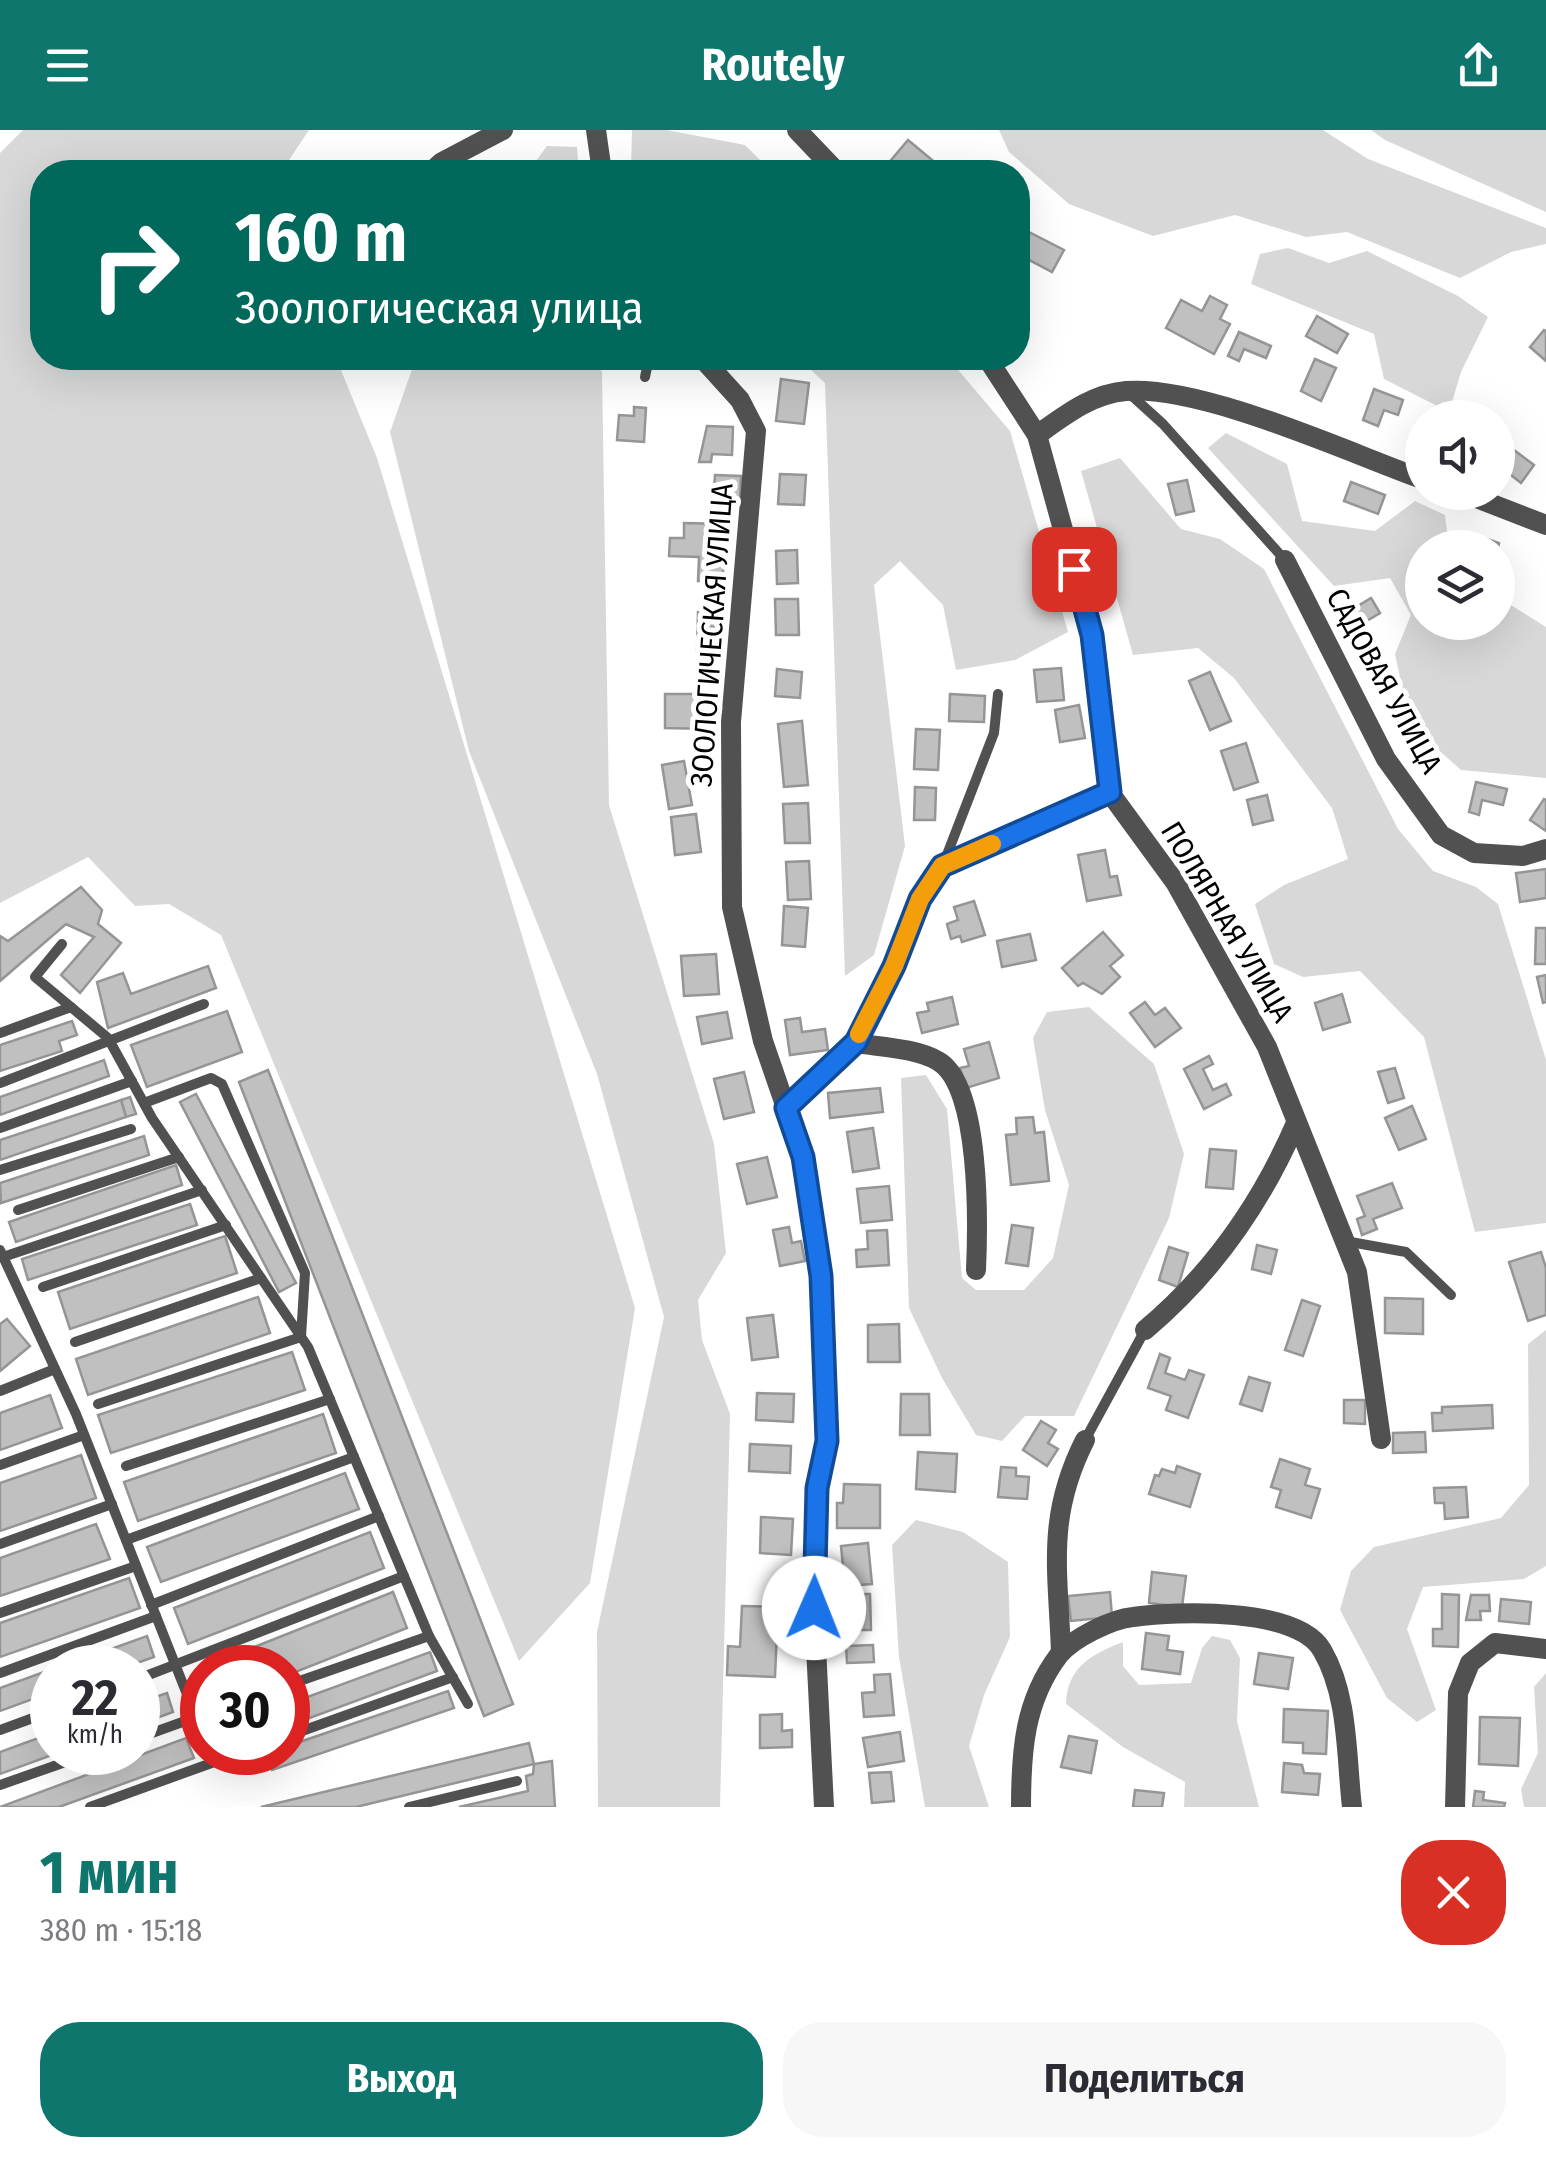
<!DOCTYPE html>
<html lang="ru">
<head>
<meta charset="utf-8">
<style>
	:root { --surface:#fff; --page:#f7f7f7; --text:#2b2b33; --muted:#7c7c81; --accent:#0f766e }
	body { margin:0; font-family:"Fira Sans Condensed",sans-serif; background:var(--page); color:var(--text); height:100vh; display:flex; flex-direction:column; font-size:38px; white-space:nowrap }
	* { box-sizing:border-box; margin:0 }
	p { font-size:32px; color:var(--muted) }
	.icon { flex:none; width:55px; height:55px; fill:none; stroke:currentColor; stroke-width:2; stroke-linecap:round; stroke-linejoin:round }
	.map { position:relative; height:1677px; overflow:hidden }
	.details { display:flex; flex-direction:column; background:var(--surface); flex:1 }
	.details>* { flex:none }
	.hud { position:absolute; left:30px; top:30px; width:1000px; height:210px; border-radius:40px; box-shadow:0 10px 40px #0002; background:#00695c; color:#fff; overflow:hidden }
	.buttons { position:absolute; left:1405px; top:270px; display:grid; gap:20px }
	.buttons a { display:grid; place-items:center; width:110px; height:110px; border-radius:50%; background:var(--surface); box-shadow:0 10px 40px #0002; font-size:50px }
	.speed { position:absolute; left:30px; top:1515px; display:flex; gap:20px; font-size:50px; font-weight:700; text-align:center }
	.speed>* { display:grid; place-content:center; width:130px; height:130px; border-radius:50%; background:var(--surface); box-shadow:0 10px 40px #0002; line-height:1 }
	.speed small { font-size:25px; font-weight:400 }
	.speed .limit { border:15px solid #d22; background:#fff; color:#111 }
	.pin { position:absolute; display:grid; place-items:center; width:85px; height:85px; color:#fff; margin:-42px; border-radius:20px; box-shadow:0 5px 15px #0006 }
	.me { position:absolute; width:110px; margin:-55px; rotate:1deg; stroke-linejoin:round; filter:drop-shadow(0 0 8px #0008) }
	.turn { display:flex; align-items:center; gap:35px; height:210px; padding:0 40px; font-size:45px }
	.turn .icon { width:130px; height:130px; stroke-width:2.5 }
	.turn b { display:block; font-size:70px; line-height:85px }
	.round { display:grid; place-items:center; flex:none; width:105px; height:105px; border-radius:40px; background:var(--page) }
	.summary { display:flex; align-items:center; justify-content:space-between; height:170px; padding:0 40px }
	h1 { font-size:60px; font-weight:700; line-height:75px; color:var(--accent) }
	.cta { display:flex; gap:20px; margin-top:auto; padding:20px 40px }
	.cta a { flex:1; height:115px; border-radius:40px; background:var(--accent); color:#fff; font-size:40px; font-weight:700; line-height:115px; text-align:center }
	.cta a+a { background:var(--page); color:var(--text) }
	header { display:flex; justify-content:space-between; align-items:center; height:130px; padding:0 40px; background:var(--accent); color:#fff; font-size:45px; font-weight:700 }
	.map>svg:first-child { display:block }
</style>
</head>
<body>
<header><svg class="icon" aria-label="menu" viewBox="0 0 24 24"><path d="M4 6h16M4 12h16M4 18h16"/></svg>Routely<svg class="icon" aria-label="share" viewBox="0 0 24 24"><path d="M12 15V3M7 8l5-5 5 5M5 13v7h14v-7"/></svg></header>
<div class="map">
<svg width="1546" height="1677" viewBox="0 0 1546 1677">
	<rect width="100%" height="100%" fill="#fff"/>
	<g fill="#d8d8d8">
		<path d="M23,0h286l-28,42h-239v186h294l41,100 258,850 -45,275 -71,78 -298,-726 -52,-31 -34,2 -47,-49 -88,46v-750z"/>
		<path d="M632,0h35l78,15 27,27h-141z"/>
		<path d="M999,0h324l45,29 178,69v16l-35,8 -51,26 -113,-46 -41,5 -71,-22 -82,21 -84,-32 -60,-52z"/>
		<path d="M1371,0h175v82l-161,-72z"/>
		<path d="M547,16l30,1 2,25h-51z"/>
		<path d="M1288,118l41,15 38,-12 91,45 30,21 -27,55 -12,40 -65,-33 -10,-45 -123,-50 9,-30z"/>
		<path d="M416,228h179l7,14 7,433 105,339 12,109 -28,47 4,40 28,74 -10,393h-122l-1,-175 67,-315 -67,-243 -128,-323 -79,-319z"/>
		<path d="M798,228h150l62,73 58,201 -53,28 -59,10 -13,-65 -43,-44 -26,24 31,261 -31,109 -29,21 -20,-593z"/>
		<path d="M1226,303l61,31 15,57 73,10 40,-30 30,14 4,32 -27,1v74h76v-25l48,30v151l-85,-8 -26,-23 -33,-60 -7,-33 16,-39 -21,-37 -56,8 -126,-138z"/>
		<path d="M1120,328l61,71 39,10 44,30 134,260 35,42 43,16 22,17 48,156v163l-71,9 -51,-195 -64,-66 -57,6 -29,-13 -19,-60 29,-19 64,-26 -16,-51 -98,-130 -36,-30 -65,7 -52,-184z"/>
		<path d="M1089,877l65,57 30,90 -15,64 -95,198h-49l-23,25 -26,-6 -34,-57 -33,-70 -8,-230 25,-3 21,34 15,169 14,12h48l29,-32 16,-73 -24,-75 -12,-72 14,-26z"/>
		<path d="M1546,1200v236l-22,13 -101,8 -16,42 29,81 -19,12 -30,-24 -47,-88 11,-39 23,-24 127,-29 28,-33 -1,-141z"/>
		<path d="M916,1390l47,12 45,30 2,75 -26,58 -15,51 20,61h-64l-26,-150 -7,-112z"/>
		<path d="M1212,1506l18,4 10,18 -3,63 22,86h-75l1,-25 -62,-35 -57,-43c1,-37 26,-50 57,-62v24l16,19 52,-2 11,-35z"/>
		<path d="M1546,1543v134h-22l-3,-18 17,-36 -4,-66z"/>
	</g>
	<g fill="#c0c0c0" stroke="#959595" stroke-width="2.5">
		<path d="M908,10l35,29 -3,3h-59z"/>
		<path d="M1025,100l39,20 -12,22 -34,-18z"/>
		<path d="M1210,166l17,9 -7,14 10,5 -16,30 -48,-26 15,-28 21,11z"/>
		<path d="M1317,186l31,18 -11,19 -31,-17z"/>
		<path d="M1544,200l2,1v30l-16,-14z"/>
		<path d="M1239,202l32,14 -5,12 -22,-9 -5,12 -11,-5z"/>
		<path d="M1315,229l21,9 -15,33 -20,-10z"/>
		<path d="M781,249l28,4 -5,41 -28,-3z"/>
		<path d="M1374,259l29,11 -5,15 -14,-5 -6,16 -15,-6z"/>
		<path d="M634,277l12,1 -2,34 -27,-2 2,-25 15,1z"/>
		<path d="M707,296l26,1 -1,28 -20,-1 -1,8h-12z"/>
		<path d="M1506,314l28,21 -13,18 -23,-18v-10z"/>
		<path d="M780,344l26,1 -2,30 -26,-1z"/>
		<path d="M715,345l26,1 -1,25 -16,-1v-11h-10z"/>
		<path d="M1187,350l7,31 -18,4 -8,-31z"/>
		<path d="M1351,352l34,13 -7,19 -34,-13z"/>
		<path d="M684,393l40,1 -1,57h-25l1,-24 -30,-1 1,-18h14z"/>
		<path d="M1470,403l29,10 -1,5h-33z"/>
		<path d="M797,420l1,33 -21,1 -1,-33z"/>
		<path d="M1371,468l9,15 -32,19 -8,-15z"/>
		<path d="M775,469h23l1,36h-23z"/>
		<path d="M698,482l27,1v14h-14v25l-14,-1z"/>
		<path d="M1061,538l3,32 -27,2 -3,-32z"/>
		<path d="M777,539l25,3 -2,26 -25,-2z"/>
		<path d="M1210,542l21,49 -21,9 -21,-49z"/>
		<path d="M665,564h43l-1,35 -42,-1z"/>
		<path d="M950,564l35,2 -1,26 -35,-1z"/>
		<path d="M1079,575l6,33 -25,4 -5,-32z"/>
		<path d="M802,591l6,64 -24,2 -6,-63z"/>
		<path d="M916,599l24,1 -2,40 -24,-1z"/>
		<path d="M1246,613l12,39 -24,8 -13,-39z"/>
		<path d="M684,631l8,44 -23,4 -7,-44z"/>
		<path d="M1476,652l31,7 -4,16 -21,-5 -3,15 -10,-3z"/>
		<path d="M915,657l21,1 -1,32h-21z"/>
		<path d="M1267,665l6,25 -20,5 -6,-25z"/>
		<path d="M1544,669l2,1v31l-16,-11z"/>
		<path d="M808,673l2,40h-25l-2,-39z"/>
		<path d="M696,684l5,38 -26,3 -4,-38z"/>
		<path d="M1105,720l5,27 7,-1 4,19 -34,6 -9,-46z"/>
		<path d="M809,731l2,38 -23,1 -2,-38z"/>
		<path d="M1546,739v29l-26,4 -4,-29z"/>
		<path d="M81,757l21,23 -4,14 23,19 -41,50 -19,-18 33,-38 -28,-13 -66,57v-45l8,5z"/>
		<path d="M974,771l11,34 -23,7 -2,-6 -9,3 -4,-15 11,-4 -4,-13z"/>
		<path d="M784,776l24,2 -3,39 -23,-2z"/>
		<path d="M1536,798h10v36h-11z"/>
		<path d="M1103,802l20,23 -13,11 10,11 -18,17 -19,-11 -5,3 -16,-18z"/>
		<path d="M1030,804l6,26 -34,7 -5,-26z"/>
		<path d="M716,824l3,40 -35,2 -3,-40z"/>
		<path d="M208,836l8,22 -108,40 -11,-46 26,-9 8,21z"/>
		<path d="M1546,845v27l-3,1 -6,-26z"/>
		<path d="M1342,864l8,28 -27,8 -8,-27z"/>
		<path d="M952,867l6,27 -36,9 -5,-20 12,-2 -2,-8z"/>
		<path d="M1145,872l10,13 10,-7 16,20 -26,19 -25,-34z"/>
		<path d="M227,881l15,41 -95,35 -16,-42z"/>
		<path d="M727,882l5,26 -30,6 -5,-27z"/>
		<path d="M800,888l2,14 23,-3 3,21 -38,5 -5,-35z"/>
		<path d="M72,891l5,14 -18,6 3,10 -62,20v-26z"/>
		<path d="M989,912l10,36 -33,10 -6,-20 9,-2 -5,-17z"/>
		<path d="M1209,926l4,8 -10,5 10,21 13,-6 5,11 -27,14 -20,-40z"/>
		<path d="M104,930l5,16 -109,39v-18z"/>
		<path d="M1395,938l9,30 -16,5 -10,-31z"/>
		<path d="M268,940l245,634 -29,12 -245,-634z"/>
		<path d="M744,942l10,40 -30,7 -10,-40z"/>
		<path d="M880,958l3,24 -53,6 -2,-25z"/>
		<path d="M196,964l100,189 -17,9 -99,-190z"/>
		<path d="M130,967l6,17 -10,3 -5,-17z"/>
		<path d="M121,970l5,17 -126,43v-20z"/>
		<path d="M1412,976l14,33 -27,11 -14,-32z"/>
		<path d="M1033,987l2,16 9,-1 5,49 -38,4 -5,-50 11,-1 -1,-16z"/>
		<path d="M873,998l6,40 -26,4 -6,-40z"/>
		<path d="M144,1006l5,19 -148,48 -1,-20z"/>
		<path d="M1210,1019l26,2 -3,38 -27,-2z"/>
		<path d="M767,1027l10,40 -30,7 -10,-40z"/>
		<path d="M176,1035l6,20 -166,57 -7,-20z"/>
		<path d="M1392,1053l10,25 -29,11 4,10 -15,6 -5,-16 8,-3 -8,-20z"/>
		<path d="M889,1056l3,34 -31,3 -4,-34z"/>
		<path d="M190,1074l7,21 -169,55 -6,-21z"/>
		<path d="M1012,1095l21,3 -5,38 -22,-3z"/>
		<path d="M789,1097l3,16 9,-2 4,20 -25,5 -7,-36z"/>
		<path d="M887,1100l2,35 -32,2 -1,-17 12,-1 -1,-18z"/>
		<path d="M225,1106l12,37 -167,56 -12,-37z"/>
		<path d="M1257,1115l20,5 -6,24 -19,-5z"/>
		<path d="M1169,1117l19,6 -10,34 -19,-7z"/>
		<path d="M1541,1122l5,16v47l-18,6 -19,-59z"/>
		<path d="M258,1167l12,36 -182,62 -12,-36z"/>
		<path d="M1385,1168l38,1v35l-38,-1z"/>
		<path d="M1302,1170l18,6 -17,50 -18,-6z"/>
		<path d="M773,1185l5,42 -26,3 -5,-42z"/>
		<path d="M7,1189l23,27 -30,25v-47z"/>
		<path d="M899,1194l1,38h-32v-37z"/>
		<path d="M292,1222l13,38 -194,63 -13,-38z"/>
		<path d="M1160,1224l10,4 -5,15 20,7 4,-10 15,5 -16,43 -22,-8 5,-14 -23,-8z"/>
		<path d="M1249,1247l21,6 -8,28 -22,-7z"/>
		<path d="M757,1263l37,1 -1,28 -37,-2z"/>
		<path d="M901,1264h28l1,41h-30z"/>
		<path d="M50,1265l12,33 -62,22v-37z"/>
		<path d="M1344,1270h21v24l-21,-1z"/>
		<path d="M1492,1275l1,23 -60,3 -1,-18h10v-6z"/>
		<path d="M323,1284l13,39 -198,68 -14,-39z"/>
		<path d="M1041,1291l15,9 -8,13 10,6 -11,17 -24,-16z"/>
		<path d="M1425,1302l1,20 -33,1v-20z"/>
		<path d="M750,1314l41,2 -1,27 -41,-2z"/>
		<path d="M918,1322l39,2 -2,38 -39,-3z"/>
		<path d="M81,1325l15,43 -96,33v-48z"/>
		<path d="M1280,1329l30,10 -5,16 15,4 -9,29 -35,-11 5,-17 -10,-3z"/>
		<path d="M1177,1336l23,8 -10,33 -41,-13 6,-19 4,1 3,-7 13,4z"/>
		<path d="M1001,1337l15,1v8l13,1 -2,22 -29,-2z"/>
		<path d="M345,1343l14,36 -198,73 -14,-35z"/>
		<path d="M844,1354l36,1v43h-43v-25h6z"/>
		<path d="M1466,1357l2,30 -23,2 -1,-16h-9l-1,-15z"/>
		<path d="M761,1387l32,2 -2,36 -31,-2z"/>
		<path d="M96,1394l14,35 -110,37v-38z"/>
		<path d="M370,1402l14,36 -196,76 -14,-36z"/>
		<path d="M868,1413l4,41 -27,2 -4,-40z"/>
		<path d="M1152,1442l34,4 -4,31 -33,-4z"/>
		<path d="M129,1448l11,30 -140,49v-34z"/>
		<path d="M393,1462l14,36 -119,47v-7h-86v9l-3,-8z"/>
		<path d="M1110,1462l2,25 -41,4 -3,-25z"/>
		<path d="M841,1464h29l1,36h-29z"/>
		<path d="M1442,1464l17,1 -1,52 -25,-1v-17h9z"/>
		<path d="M1471,1465h18l1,16h-10l1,9h-15z"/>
		<path d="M1501,1469l30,3 -2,22 -30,-3z"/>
		<path d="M742,1476l36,1 -3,70 -48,-2 1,-29 12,1z"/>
		<path d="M1146,1503l23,3 -2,14 16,2 -3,22 -38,-5z"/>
		<path d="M147,1506l7,21 -31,11h-65z"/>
		<path d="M873,1515l1,17 -27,1 -1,-17z"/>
		<path d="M430,1522l7,19 -149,55v-22z"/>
		<path d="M1259,1523l34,5 -5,31 -34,-5z"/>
		<path d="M52,1539v23l-52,19v-23z"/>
		<path d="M890,1544l4,41 -30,2 -2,-24 13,-1 -1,-17z"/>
		<path d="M448,1561l6,17 -182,62 -6,-17 22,-1v-6z"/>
		<path d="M167,1563l6,19 -35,13v-22z"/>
		<path d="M1284,1579l44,2 -2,43 -23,-1v-10l-20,-1z"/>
		<path d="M782,1584v17l10,-1v17l-32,1v-33z"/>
		<path d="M1480,1587l40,1 -2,48 -39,-2z"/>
		<path d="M900,1602l4,29 -36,6 -5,-29z"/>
		<path d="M52,1603v19h8l-60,22v-22z"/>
		<path d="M1069,1606l28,5 -6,32 -30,-6z"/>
		<path d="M186,1608l8,20 -135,49h-59z"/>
		<path d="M529,1613l5,21 -178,43h-95z"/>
		<path d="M552,1631l3,46h-96l69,-16 -2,-15 7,-2 1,-10z"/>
		<path d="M1284,1633l18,2 2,8 16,1 -2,21 -36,-3z"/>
		<path d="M891,1642l3,29 -22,2 -3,-30z"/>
		<path d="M1135,1660l29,3 -2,14h-29z"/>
		<path d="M1475,1661l9,1 -1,8 22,3 -1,4h-31z"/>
	</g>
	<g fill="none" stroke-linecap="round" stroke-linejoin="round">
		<g stroke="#515151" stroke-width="10">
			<path d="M645,247l4,-19"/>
			<path d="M1131,265l32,29 122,136"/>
			<path d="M943,735l51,-132 4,-39"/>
			<path d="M62,814l-27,33 36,30"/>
			<path d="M0,903l71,-26 37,31 44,80 156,229 121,289 -141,49"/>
			<path d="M0,953l204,-79"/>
			<path d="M0,998l132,-47"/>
			<path d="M0,1040l131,-41"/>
			<path d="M18,1080l161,-53"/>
			<path d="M1345,1111l61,11 45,43"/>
			<path d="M0,1120l76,164 120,303"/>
			<path d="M3,1127l199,-67"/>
			<path d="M43,1157l183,-62"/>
			<path d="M75,1212l186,-64"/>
			<path d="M0,1261l55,-22"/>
			<path d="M98,1274l203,-67 4,-64 -83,-189 -11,-6 -67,25"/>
			<path d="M1085,1310l60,-110"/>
			<path d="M0,1335l84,-30"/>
			<path d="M126,1336l204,-67"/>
			<path d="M126,1410l228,-83"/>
			<path d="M0,1414l112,-40"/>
			<path d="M151,1475l228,-89"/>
			<path d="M0,1483l136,-47"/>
			<path d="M429,1506l39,68"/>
			<path d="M0,1543l156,-57"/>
			<path d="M138,1549l266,-103"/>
			<path d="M0,1600l52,-19"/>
			<path d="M288,1606l165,-59"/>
			<path d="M138,1608l64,-23"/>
			<path d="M0,1655l94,-33"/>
			<path d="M90,1677l152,-55"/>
			<path d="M409,1677l108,-26"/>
		</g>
		<g stroke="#515151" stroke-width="20">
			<path d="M596,0l6,42"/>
			<path d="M797,0l40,42"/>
			<path d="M431,42l11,-10 61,-32"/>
			<path d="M702,228l38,42 16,31 -25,291 1,185 31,134 40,116 18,119 6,165 -10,47 -3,119 10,200"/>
			<path d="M987,228l50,77 55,200 18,158 65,89 92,165 90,225 24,167"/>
			<path d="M1037,305c27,-19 54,-41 89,-44 76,-6 221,61 296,88"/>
			<path d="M1461,362l85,33"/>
			<path d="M1285,430l101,199 55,76 33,18 49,3 23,-7"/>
			<path d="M855,913c25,4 61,5 83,18 43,24 40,164 38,209"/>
			<path d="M786,979l70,-67 38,-76 26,-67 23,-33 167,-73"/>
			<path d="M1145,1200c68,-57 116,-126 151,-207"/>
			<path d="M1061,1522c-3,-83 -15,-135 24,-212"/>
			<path d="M1021,1677c0,-55 3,-106 38,-152 14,-17 53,-36 74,-38 45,-6 164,-10 189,33 27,46 24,106 30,157"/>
			<path d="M1455,1677l3,-114 12,-30 25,-20 51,6"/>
		</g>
	</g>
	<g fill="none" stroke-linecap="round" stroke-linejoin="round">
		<g stroke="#114b97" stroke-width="25">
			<path id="route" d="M814,1478l3,-120 10,-47 -6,-165 -18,-119 -17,-49 70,-66 38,-76 26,-67 22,-33 168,-74 -18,-157 -18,-66"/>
		</g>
		<use href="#route" stroke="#1a73e8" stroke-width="18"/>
		<path stroke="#f59e0b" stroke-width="18" d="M859,904l35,-68 26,-67 22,-33 50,-22"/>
	</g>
	<g text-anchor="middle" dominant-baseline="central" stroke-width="10" stroke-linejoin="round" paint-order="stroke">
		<g font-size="30" fill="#000" stroke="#fff">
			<text transform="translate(712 505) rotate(-86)">ЗООЛОГИЧЕСКАЯ УЛИЦА</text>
			<text transform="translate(1384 551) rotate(61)">САДОВАЯ УЛИЦА</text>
			<text transform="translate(1227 792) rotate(59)">ПОЛЯРНАЯ УЛИЦА</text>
		</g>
	</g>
</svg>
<div class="buttons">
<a><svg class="icon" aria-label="sound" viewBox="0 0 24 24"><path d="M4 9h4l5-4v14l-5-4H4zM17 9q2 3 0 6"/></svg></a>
<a><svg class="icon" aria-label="layers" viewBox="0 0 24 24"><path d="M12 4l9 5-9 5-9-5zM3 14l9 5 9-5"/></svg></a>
</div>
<div class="speed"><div>22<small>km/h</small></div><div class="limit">30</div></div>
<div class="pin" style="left:1074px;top:439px;background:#d93025"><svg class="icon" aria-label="arrive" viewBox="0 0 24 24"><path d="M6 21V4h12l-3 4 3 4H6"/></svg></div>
<svg class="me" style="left:814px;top:1478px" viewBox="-20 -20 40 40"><circle r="19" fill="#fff"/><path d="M0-13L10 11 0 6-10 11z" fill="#1a73e8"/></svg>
<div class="hud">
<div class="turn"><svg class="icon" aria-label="right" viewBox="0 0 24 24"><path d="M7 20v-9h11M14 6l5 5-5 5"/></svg><div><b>160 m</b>Зоологическая улица</div></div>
</div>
</div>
<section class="details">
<div class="summary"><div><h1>1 мин</h1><p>380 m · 15:18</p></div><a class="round" style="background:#d93025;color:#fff"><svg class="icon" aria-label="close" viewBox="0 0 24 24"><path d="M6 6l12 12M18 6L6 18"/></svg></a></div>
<div class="cta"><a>Выход</a><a>Поделиться</a></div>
</section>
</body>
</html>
